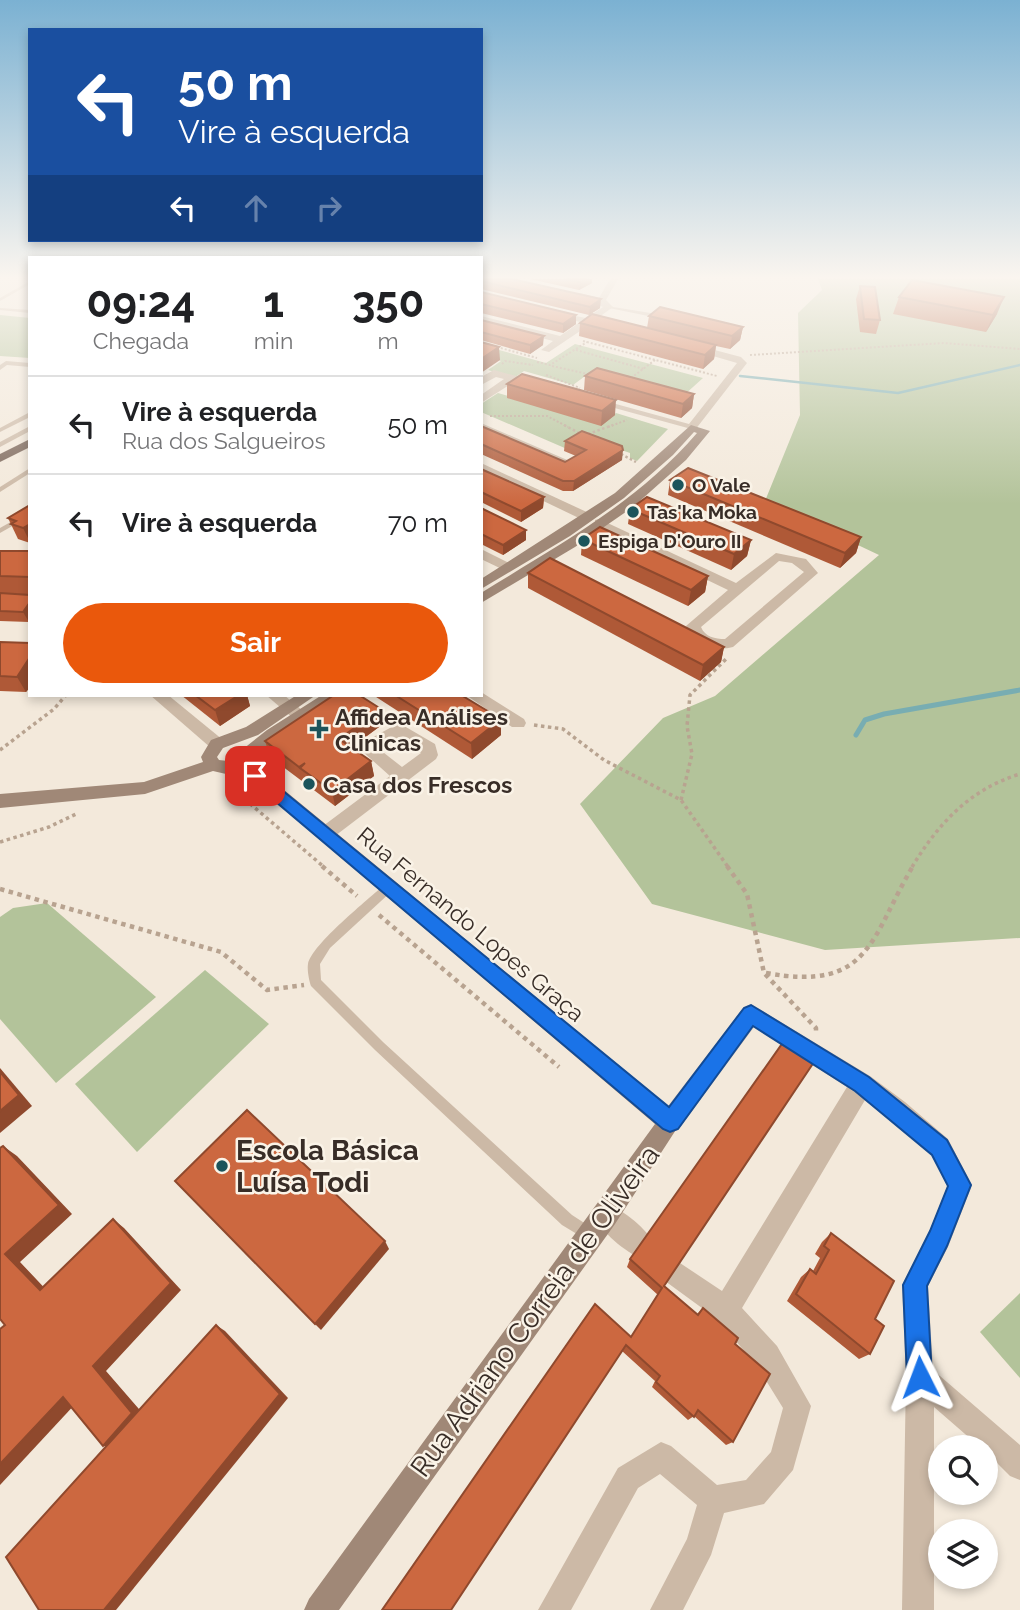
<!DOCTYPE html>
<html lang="pt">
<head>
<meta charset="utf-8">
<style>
	:root { --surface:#fff; --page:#f6f6f6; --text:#202124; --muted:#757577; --line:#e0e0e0; --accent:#ea580c }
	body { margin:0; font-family:Raleway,sans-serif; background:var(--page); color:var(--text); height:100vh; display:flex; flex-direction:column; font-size:26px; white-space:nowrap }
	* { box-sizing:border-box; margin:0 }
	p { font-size:23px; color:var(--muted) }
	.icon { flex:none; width:38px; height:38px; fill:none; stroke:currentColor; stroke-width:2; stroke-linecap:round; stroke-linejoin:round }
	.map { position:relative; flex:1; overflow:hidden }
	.drawer { position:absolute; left:28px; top:256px; width:455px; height:441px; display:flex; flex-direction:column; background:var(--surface); border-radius:0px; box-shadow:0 4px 10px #0003 }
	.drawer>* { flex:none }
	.top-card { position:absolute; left:28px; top:28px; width:455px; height:214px; border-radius:0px; box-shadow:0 4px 10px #0003; background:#1a4fa0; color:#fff; overflow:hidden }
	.buttons { position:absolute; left:928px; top:1435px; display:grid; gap:14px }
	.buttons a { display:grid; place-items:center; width:70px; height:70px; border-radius:50%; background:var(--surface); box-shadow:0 4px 10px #0003; font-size:35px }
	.pin { position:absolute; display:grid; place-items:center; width:60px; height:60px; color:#fff; margin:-30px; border-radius:14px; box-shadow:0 4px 10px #0006 }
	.me { position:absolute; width:77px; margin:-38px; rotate:357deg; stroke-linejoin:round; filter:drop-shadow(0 0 5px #0008) }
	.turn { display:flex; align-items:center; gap:24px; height:147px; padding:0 35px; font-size:32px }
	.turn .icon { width:91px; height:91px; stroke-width:2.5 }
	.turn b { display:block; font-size:49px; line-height:60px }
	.lanes { display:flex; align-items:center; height:66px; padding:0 35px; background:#0003; justify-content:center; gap:35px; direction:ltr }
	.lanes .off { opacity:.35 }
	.eta { display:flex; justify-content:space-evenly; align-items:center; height:119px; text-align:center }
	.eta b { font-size:42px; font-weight:700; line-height:49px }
	.cta { display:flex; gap:14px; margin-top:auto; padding:14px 35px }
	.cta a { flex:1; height:80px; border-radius:42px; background:var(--accent); color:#fff; font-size:28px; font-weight:700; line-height:80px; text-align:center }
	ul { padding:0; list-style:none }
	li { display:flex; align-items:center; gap:21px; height:98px; padding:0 35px; border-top:2px solid var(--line) }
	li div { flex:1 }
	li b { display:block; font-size:26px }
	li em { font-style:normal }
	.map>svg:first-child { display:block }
</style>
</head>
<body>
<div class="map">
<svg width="1020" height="1610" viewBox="0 0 1020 1610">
	<rect width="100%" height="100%" fill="#f3e9db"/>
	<g fill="#b3c39a">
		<path d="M818,279h202v659l-195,12 -173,-46 -72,-100 83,-86 52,-22 164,-141 -114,-54 35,-86 -2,-102 24,-23z"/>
		<path d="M0,315l30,3v40l-30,-2z"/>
		<path d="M575,344l128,34 -20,18 -91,-25 -19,14 -49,-14 -10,7 -26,-8 13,-9 -20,-6v-10l65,18z"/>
		<path d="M498,393l104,30 14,-10 52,16 -31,32 -7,-3v-5l-43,-15 -20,11 -86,-37v-8z"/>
		<path d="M47,903l109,94 -100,86 -56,-64v-102l13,-9z"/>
		<path d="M205,970l64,54 -132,128 -62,-68z"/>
		<path d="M1020,1293v85l-40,-46z"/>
	</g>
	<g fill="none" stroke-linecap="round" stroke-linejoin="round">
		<path stroke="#78adb2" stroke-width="2.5" d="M740,376l158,17 122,-28"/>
		<path stroke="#78adb2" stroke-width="5" d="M856,735l9,-15 19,-6 136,-24"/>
		<g stroke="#b8a390" stroke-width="2" stroke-dasharray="2 2" stroke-linecap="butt">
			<path d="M583,341l134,35"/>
			<path d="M497,347l40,11"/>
			<path d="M576,350l68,19"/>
			<path d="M750,355l194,-12 76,6"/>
			<path d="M537,362l13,3 37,-23"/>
			<path d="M502,364l3,-3 28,4"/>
			<path d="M552,366l40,9"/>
			<path d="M546,375l34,13"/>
			<path d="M631,378l24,-18"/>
			<path d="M490,416h57l21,11"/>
			<path d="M608,427l19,-7"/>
		</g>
		<g stroke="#b8a390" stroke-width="2.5" stroke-dasharray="2.5 2.5" stroke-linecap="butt">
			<path d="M564,425l19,10"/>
			<path d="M588,434l25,-9"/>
			<path d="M621,454l15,8"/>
		</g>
		<g stroke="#b8a390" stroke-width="3.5" stroke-dasharray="3.5 3.5" stroke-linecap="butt">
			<path d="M534,725l29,4 41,31 77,40 47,67"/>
			<path d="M0,750l54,-41 12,-14"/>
			<path d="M234,790l90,77"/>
			<path d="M681,800l11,-46 -5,-28 3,-31 36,-36"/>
			<path d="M0,842l49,-15 27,-13"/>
			<path d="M912,867c26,-43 58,-78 108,-93"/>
		</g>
		<g stroke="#b8a390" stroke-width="4.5" stroke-dasharray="4.5 4.5" stroke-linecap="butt">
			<path d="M322,866l35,30"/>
			<path d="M727,866l20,28 17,79 52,55v6"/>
			<path d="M0,889l221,63 46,38 37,-5"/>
			<path d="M379,915l180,152"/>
			<path d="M766,973c105,19 104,-35 147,-107"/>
		</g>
		<g fill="#ccb9a6" fill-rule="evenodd">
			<path d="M30,281v3l-30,17v-3z"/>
			<path d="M607,306l56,9 3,2 -3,2 -54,-11z"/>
			<path d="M0,308l30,2v3l-30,-3z"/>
			<path d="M6,361l24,2v4l-23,-2 -7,5v-5z"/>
			<path d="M30,412v5l-30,15v-4z"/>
			<path d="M481,423l91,39 1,1 -5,1 -87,-37z"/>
			<path d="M30,426v5l-30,16v-5z"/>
			<path d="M30,468v5l-30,19v-5z"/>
			<path d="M30,511v5l-30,17v-5z"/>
			<path d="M389,883l4,1 1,3 -1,3 -63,58 -10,16 1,16 62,62 189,173 23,15 2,5 -2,5 -5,2 -28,-17 -187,-175 -64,-64c-2,-6 -4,-16 -3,-22 4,-20 61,-65 77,-80z"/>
		</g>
		<g fill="#ccb9a6" fill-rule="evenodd">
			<path d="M610,279h8l-12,21 7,7 -18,13 15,4v4l-21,-3 -40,27 -8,-2 12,-9 -72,-19v-6l79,20 20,-14 -30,-7v-4l36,7 17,-11 -27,-11 4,-3 19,5z"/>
			<path d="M692,344l49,13 6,6 -52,67 -106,-29 5,-3 95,26 48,-61 -48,-14v-4z"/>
			<path d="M494,370l47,13 1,2 -5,3 -23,-6 -33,21v-8l23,-16 -8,-2 -15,8v-8z"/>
			<path d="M481,463l110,51 2,3 -2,3h-8l-102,-49z"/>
			<path d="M599,519l137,64 40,-30 30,6 12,14 -85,74c-19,5 -39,-2 -47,-21l42,-36 -133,-64v-6zM779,561l13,2 12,9 -79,67c-10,0 -20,-2 -24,-12z"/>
			<path d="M481,549l32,16 2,3 -7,4 -27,-13z"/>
			<path d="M481,692l43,27 2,4 -2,4h-12l-46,-32h15z"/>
			<path d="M150,695h18l55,45 2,4 -2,4h-12z"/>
			<path d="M266,695h18l25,21 -2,4h-12z"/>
			<path d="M399,723l36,21 3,11 -2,4 -105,80h-12l-3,-5 3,-5 71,-53 -28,-25 4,-10zM399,737l22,16 -19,14 -23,-18z"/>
			<path d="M751,1004l119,72 35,26 43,37 24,46 -24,62 -20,39 5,84 87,75v35l-10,-4 -25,-25v-4h-5l-46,-40v203h-32l4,-233 -4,-92 28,-55 18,-44 -16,-31 -67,-55 -123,208 35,38 34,60 -18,64 -29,34 -40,9 -13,42 -28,55h-33l37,-71 10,-34 -37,-31 -22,14 -67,122h-33l80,-142 43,-26 10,4 46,39 29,-5 25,-28 12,-44 -26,-42 -40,-47 -52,-38 -4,-9 4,-9 9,-4 48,32 125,-204 -93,-60 -76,103 -8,3 -8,-3 -3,-8 3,-8 82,-107z"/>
			<path d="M606,1203c17,7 42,26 49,43l-4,9 -9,4c-17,-7 -41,-27 -48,-44l3,-9z"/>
		</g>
		<g fill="#a08877" fill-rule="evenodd">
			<path d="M691,425l19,6 -24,29 -53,47 -58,40 -94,56v-10c77,-48 156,-90 216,-160l-3,-1 -21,23 -49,43 -54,38 -89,53v-10l134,-86z"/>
			<path d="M297,695h19l-58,40 -35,13 -6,9 2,3 9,1 39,-31 55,-35h19l-62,43 -29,24 428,352 3,8 -66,102 -276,386h-35l5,-11 346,-475 -416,-353 -13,3 -13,-3 -68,23 -145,14v-14l144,-12 59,-20 -2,-5 10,-17 35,-13z"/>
		</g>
		<path fill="#7a6558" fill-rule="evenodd" d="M30,439v8l-30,15v-8z"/>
	</g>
	<g fill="#af5937">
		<path d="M481,279l119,29 -11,7 -108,-26z"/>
		<path d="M530,279h62v4l-13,7z"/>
		<path d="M860,286l20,34 -4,14 -16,-2 -4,-33z"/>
		<path d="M481,292l95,32 -13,9 -82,-20z"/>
		<path d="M899,297l98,17 -11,18 -93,-18z"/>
		<path d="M649,316l94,11 -3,13 -10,9 -14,-3 -2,13 -11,10 -124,-33 1,-13 67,5z"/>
		<path d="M481,320l62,25 -13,9 -49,-14z"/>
		<path d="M585,376l109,18 -2,14 -11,10 -97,-28z"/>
		<path d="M507,384l108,31 -14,11 -94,-28z"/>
		<path d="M481,426l84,36 11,-6 -12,-5 1,-10 57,19 -49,31h-10l-82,-37z"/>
		<path d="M481,469l63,28 -1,11 -22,14 -40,-20z"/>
		<path d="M670,480l191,57 -5,16 -16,15 -172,-73z"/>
		<path d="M30,505v38l-12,-4 -10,-21z"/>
		<path d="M481,508l45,32 -23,15 -22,-11z"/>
		<path d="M630,509l121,31 -4,16 -16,14 -103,-46z"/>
		<path d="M582,539l126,37 -3,16 -17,14 -107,-51z"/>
		<path d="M0,551h30v70l-1,1 -29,-1z"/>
		<path d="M528,573l196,74 -3,15 -21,19 -172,-93z"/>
		<path d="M0,642l30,1v44l-4,5 -26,-1z"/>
		<path d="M181,695h66l3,11 -30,20z"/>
		<path d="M373,695h88l40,40 -29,24z"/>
		<path d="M383,724l-32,24 20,13 3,15 -39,30 -65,-49 -5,-16z"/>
		<path d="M831,1233l44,86 -5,35 -11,5 -72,-58 14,-24 9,-8 3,2 7,-13 -5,-4 7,-12z"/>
		<path d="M630,1259l34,27 33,28 6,-6 32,36 -2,98 -7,3 -32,-29 -6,4 -36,-33 3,-6 -33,-30 36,-56 -31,-28z"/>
	</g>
	<g fill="#8f492d">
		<path d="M585,279h7v4l-13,7 1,-8z"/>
		<path d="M1004,297l-7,17 -11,18 7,-17z"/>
		<path d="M601,299l-1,9 -11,7 1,-8z"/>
		<path d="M576,315v9l-13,9v-9z"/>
		<path d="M743,327l-3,13 -10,9 2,-13z"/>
		<path d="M544,336l-1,9 -13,9v-9z"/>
		<path d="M716,345l-2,14 -11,10 2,-14z"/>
		<path d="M499,347l1,13 -19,13v-14z"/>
		<path d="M694,394l-2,14 -11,10 2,-14z"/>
		<path d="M616,400l-1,15 -14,11 1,-15z"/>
		<path d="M623,450l-1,10 -49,31 1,-10z"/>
		<path d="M544,497l-1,11 -22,14v-11z"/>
		<path d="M30,524v18l-7,-14z"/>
		<path d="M526,530v10l-23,15v-10z"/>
		<path d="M861,537l-5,16 -16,15 5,-15z"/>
		<path d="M751,540l-4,16 -16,14 3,-16z"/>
		<path d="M708,576l-3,16 -17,14 3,-16z"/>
		<path d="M30,602v19l-1,1 -6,-10z"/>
		<path d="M724,647l-3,15 -21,19 3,-16z"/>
		<path d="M30,657v30l-4,5 -9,-15z"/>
		<path d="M239,695h8l3,11 -30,20 -5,-16z"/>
		<path d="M381,709l2,15 -41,30 -3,-15z"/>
		<path d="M501,719v16l-29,24 -1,-16z"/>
		<path d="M371,761l3,15 -39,30 -3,-15z"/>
		<path d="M0,1068l32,38 -32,27z"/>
		<path d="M3,1146l14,10 55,58 -52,48 34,36 -14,-8 -35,-36z"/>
		<path d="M113,1219l11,9 57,62 -75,81 39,45 -28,32 -14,-2 -10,-80z"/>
		<path d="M385,1241l4,8 -68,81 -6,-6z"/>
		<path d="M216,1325l9,6 63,67 -172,212h-12z"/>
		<path d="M63,1397l15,4 -78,84v-21z"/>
	</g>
	<g fill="#cc6840" stroke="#8f492d" stroke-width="2">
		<path d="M481,279h31l89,20 -11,8 -109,-26z"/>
		<path d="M566,279h19l-5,3z"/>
		<path d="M912,280l92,17 -11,18 -94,-18z"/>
		<path d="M860,286l15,1 5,33 -16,-1z"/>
		<path d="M481,292l95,23 -13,9 -82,-20z"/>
		<path d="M660,307l83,20 -11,9 -83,-20z"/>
		<path d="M592,314l124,31 -11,10 -125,-32z"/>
		<path d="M481,320l63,16 -14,9 -49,-13z"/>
		<path d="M481,342l18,5 -18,12z"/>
		<path d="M597,368l97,26 -11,10 -98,-28z"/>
		<path d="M522,374l94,26 -14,11 -95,-27z"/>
		<path d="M481,426l84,36 21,-12 -21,-9 17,-10 40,15 1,4 -49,31h-11l-82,-37z"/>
		<path d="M688,468l173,69 -16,16 -175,-73z"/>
		<path d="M481,469l63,28 -23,14 -40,-19z"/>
		<path d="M647,497l104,43 -17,14 -104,-45z"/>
		<path d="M30,505v19l-7,4 -12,-4 5,-3 -8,-3z"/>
		<path d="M481,508l45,22 -23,15 -22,-11z"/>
		<path d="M600,527l108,49 -17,14 -109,-51z"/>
		<path d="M0,551h30v26l-30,-1z"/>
		<path d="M550,558l174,89 -21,18 -175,-92z"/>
		<path d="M0,593l30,2v7l-7,10 -23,-1z"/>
		<path d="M0,642l30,1v14l-13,20 -17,-1z"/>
		<path d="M195,695h44l-24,15z"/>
		<path d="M334,695h25l22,14 -42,30 32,22 -39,30 -32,-23 5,-5 -6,4 -34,-26z"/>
		<path d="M395,695h66l40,24 -30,24z"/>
		<path d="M784,1041l30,21 -150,224 34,29 5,-7 35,30 -3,6 35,30 -37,68 -35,-32 -4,7 -38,-35 4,-6 -34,-31 -175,265h-69l213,-306 36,33 31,-49 -32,-29z"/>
		<path d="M0,1072l19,23 -19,16z"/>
		<path d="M247,1110l138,131 -70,83 -140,-143z"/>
		<path d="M3,1146l56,59 -54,49 35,36 73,-71 58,64 -78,83 39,47 -29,33 -40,-49 -63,67v-135l5,-4 -5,-6v-171z"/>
		<path d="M831,1233l63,48 -19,38 9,7 -14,28 -74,-60 14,-25 6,5 13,-24 -5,-4z"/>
		<path d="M216,1325l64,69 -176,216h-65l-33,-53z"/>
	</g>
	<linearGradient id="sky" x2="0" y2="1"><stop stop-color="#7bb1d2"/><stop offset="0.55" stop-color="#faf5ef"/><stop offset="1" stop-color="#faf5ef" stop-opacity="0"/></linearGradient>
	<rect width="1020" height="504" fill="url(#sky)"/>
	<path fill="#1a73e8" stroke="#114b97" stroke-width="2" d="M255,770l5,2 409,335 75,-99 7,-3 118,72 78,63 24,45 -24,61 -20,40 5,91 -3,9 -9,4 -9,-4 -4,-9 -4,-92 27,-54 18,-45 -16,-31 -77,-64 -102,-65 -75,103 -8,3 -7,-3 -413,-349 -3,-4 3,-4z"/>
	<g fill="#1b545b" stroke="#faf3e7" stroke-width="2.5">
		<circle cx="678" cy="485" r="7"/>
		<circle cx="633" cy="512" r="7"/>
		<circle cx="584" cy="541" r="7"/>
		<path d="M315.5 718.5h7v7h7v7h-7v7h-7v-7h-7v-7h7z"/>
		<circle cx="309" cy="784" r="7"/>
		<circle cx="222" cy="1166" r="7"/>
	</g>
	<g text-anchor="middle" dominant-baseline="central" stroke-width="5" stroke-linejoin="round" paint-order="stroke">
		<g font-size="19" font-weight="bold" fill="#382d27" stroke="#faf3e7" text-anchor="start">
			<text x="692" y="485">O Vale</text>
			<text x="647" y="512">Tas'ka Moka</text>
			<text x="598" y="541">Espiga D'Ouro II</text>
		</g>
		<g font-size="23" font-weight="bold" fill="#382d27" stroke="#faf3e7" text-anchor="start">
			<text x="335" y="716">Affidea Análises<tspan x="335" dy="26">Clinicas</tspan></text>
			<text x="323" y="784">Casa dos Frescos</text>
		</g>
		<g font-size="23" fill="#382d27" stroke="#faf3e7">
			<text transform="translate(471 924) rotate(40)">Rua Fernando Lopes Graça</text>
		</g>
		<g font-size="28" font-weight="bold" fill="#382d27" stroke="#faf3e7" text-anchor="start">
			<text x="236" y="1150">Escola Básica<tspan x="236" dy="32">Luísa Todi</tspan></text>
		</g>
		<g font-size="28" fill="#382d27" stroke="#faf3e7">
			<text transform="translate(535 1311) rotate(-54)">Rua Adriano Correia de Oliveira</text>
		</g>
	</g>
</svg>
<div class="buttons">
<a><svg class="icon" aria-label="search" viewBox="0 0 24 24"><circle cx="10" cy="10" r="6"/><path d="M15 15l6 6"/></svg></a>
<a><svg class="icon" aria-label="layers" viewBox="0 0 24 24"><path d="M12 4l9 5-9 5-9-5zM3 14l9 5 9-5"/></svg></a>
</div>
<div class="pin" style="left:255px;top:776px;background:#d93025"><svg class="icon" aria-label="arrive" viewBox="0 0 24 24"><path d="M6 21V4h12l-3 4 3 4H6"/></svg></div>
<svg class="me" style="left:920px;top:1377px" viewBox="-20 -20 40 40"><path d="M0-17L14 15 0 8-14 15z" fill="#1a73e8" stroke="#fff" stroke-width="4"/></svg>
<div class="top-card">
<div class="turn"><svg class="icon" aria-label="left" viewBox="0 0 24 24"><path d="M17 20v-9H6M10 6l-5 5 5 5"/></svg><div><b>50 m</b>Vire à esquerda</div></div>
<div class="lanes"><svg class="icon" aria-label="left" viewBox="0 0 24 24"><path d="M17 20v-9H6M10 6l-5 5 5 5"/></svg><svg class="icon off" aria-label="ahead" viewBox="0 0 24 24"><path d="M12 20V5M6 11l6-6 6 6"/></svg><svg class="icon off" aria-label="right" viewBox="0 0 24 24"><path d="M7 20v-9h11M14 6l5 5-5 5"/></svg></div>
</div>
<section class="drawer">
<div class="eta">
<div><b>09:24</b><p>Chegada</p></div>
<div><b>1</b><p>min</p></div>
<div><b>350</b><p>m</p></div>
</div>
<ul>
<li><svg class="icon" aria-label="left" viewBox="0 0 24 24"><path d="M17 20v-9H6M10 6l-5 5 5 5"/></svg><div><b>Vire à esquerda</b><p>Rua dos Salgueiros</p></div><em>50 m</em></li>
<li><svg class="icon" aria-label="left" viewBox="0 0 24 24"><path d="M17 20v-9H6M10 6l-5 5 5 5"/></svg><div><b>Vire à esquerda</b></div><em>70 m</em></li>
</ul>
<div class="cta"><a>Sair</a></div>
</section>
</div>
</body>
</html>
